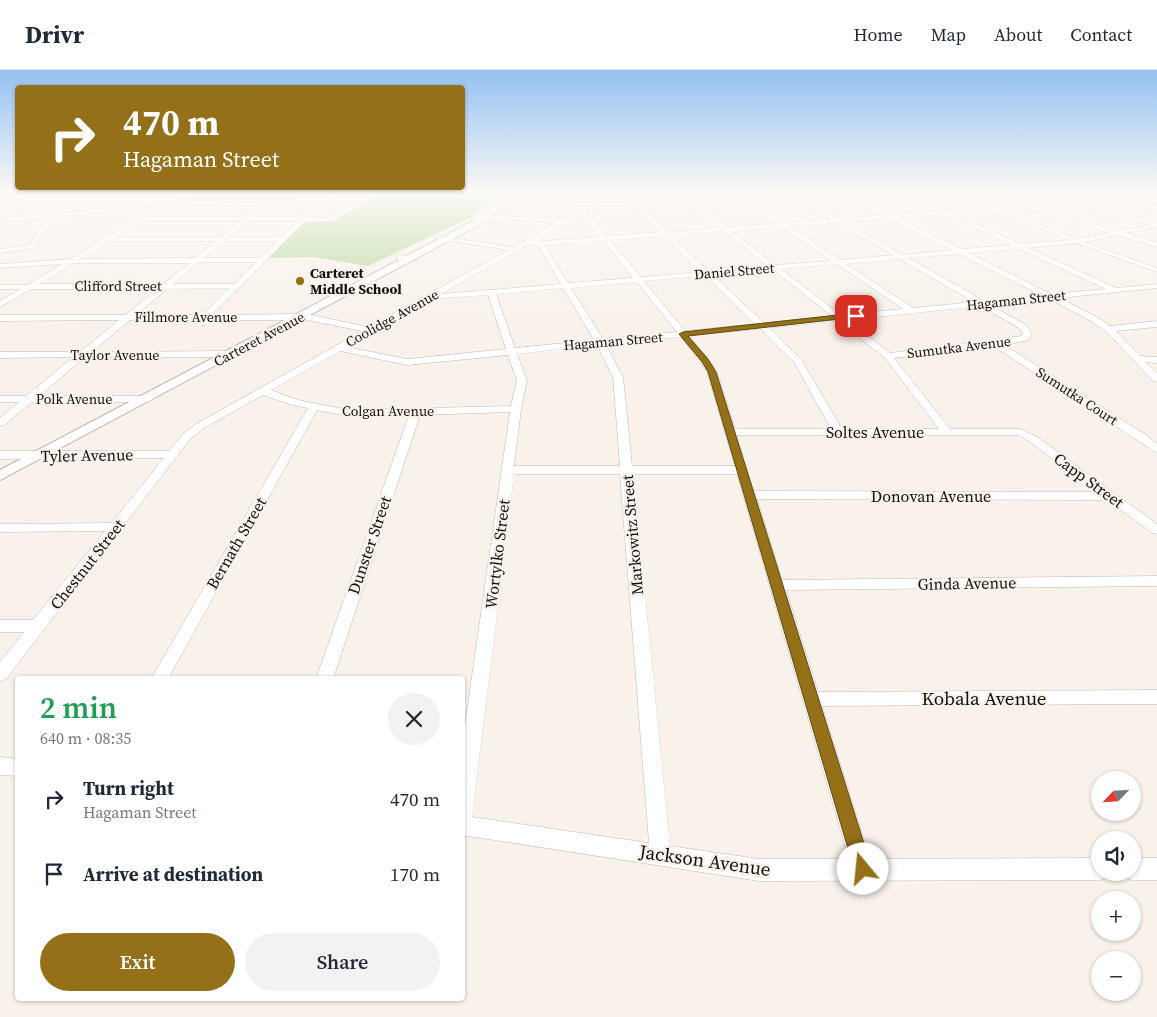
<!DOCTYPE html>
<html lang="en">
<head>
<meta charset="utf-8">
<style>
	:root { --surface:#fff; --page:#f2f2f3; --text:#1f2937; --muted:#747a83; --line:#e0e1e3; --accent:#947119 }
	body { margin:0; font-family:"Source Serif 4",serif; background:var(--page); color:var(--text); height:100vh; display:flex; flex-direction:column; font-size:19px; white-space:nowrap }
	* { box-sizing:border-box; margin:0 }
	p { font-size:16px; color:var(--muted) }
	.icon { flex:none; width:28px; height:28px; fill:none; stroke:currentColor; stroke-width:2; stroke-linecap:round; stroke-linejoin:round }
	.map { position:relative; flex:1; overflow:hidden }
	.sheet { position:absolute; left:15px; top:606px; width:450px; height:325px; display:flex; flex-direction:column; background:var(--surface); border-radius:5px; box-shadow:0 1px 4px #0004 }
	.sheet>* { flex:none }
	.guide { position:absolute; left:15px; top:15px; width:450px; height:105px; border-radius:5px; box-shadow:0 1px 4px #0004; background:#947119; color:#fff; overflow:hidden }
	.needle { width:32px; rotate:245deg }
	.controls { position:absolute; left:1091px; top:701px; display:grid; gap:10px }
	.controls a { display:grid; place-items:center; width:50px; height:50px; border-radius:50%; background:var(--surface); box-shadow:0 1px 4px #0004; font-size:25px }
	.pin { position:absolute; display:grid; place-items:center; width:42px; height:42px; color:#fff; margin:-21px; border-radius:10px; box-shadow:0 2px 8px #0006 }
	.me { position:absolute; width:55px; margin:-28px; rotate:343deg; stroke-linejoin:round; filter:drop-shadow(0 0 4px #0008) }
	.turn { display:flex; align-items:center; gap:18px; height:105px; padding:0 25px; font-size:22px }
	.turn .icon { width:65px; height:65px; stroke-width:2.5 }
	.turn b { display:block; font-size:35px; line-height:42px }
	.round { display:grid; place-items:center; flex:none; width:52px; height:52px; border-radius:26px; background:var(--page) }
	.headline { display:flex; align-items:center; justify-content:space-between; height:85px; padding:0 25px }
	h1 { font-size:30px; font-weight:600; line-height:38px; color:#1e9e55 }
	.primary-button { display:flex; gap:10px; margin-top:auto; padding:10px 25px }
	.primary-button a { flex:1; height:58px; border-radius:30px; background:var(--accent); color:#fff; font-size:20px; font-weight:600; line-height:58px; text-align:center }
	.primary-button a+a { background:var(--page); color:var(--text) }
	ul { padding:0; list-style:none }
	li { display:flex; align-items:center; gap:15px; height:75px; padding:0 25px }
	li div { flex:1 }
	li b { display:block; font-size:19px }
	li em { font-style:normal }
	header { display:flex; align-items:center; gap:30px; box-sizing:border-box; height:70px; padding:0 25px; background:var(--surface); border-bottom:1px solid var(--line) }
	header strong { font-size:24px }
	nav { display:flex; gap:28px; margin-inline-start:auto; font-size:18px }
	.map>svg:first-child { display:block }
</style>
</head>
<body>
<header>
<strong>Drivr</strong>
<nav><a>Home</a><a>Map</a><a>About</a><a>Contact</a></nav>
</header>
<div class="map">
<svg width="1157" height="947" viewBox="0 0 1157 947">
	<rect width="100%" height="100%" fill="#f9f2eb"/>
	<path fill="#f1e6d8" d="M196,121h112l-17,10h-116z"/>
	<g fill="#b7d89b">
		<path d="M201,121h5l-1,3 3,2 6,-5h80l-4,4 17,-4 -12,5 2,1 -2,1h-102l8,-2 -2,-3z"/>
		<path d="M377,121h121l-27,26 -103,49 -55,-9 -48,1 38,-39h26z"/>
	</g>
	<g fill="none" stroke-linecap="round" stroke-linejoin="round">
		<g stroke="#bfb9b2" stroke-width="1">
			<g id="minor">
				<path d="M11,121h6l-17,17v-5z"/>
				<path d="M66,121h6l-15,22 61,-6 3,-2 5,-14h6l-6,16 27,1 33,-17h8l-19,10 92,2v2l-14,12h48c11,-10 27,-26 43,-26l-28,18 -9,9h23l48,-27h7l-52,30 -29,1 -92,93 95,-1 62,13 139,-77 -70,-11 -2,-1v-2l78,11 43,-25 -80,-4 -2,-3 89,4 22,-13 -95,-5 2,-3 99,5 21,-12h8l-19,12 174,-12 33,11 30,17 45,-4 -52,-24 18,3 42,21 46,-4 -42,-20h8l43,20 43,-4 -38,-16h8l38,15 17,-2 -45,-12c17,-4 35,7 51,10 10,2 23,-3 32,-4l-20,-7c10,0 18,4 28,5 14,2 32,-5 48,-5l-3,2 51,13v4l-59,-16 -29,5 88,24v4l-31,6 31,10v4l-40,-12 -33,7 73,26v4l-81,-29 -47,5 87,40 41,-4v4l-98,10 40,20 11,8 47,-5v6l-41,4 24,25 17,1v6l-11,-1 11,11v9l-4,-1 -46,-49 -14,-10 -44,-23 -58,6 35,20 6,8 -3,7 -25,5 142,90 11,9v9l-164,-107 -99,12 56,71h70l17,8 120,87v10l-5,-1 -44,-33 -351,-1 25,81 375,-4v10l-371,4 32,102 339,-2v14l-335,2 48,153 230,-1v14h9l-1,5 -8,3 -341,1 -297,-46v-89l48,-334 -90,3 -87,264h-17l93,-264 -61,1 -31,-6 -149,269h-17l157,-271 -16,-3 -29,-10 -59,33 -13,10 -185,241 -6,2v-19l24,-30h-24v-12h33l72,-89 -105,1v-8l112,-1 52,-65 -164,1v-8h169l14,-17 13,-10 166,-93 -55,-11h-177l-38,32 138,-1 5,3 -5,3h-145l-46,39h109l5,3 -5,3h-116l-28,23 -4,1v-8l19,-16h-19v-6h26l47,-39 -73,1v-6h80l39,-32 -119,1v-6h125l33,-26h-127l-31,18v-6l20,-12h-20v-4h28l34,-21 -62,4v-4l70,-5 77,-47 -27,-1 -65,6 -22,31 -33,5v-4l29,-4 19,-28 -48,5v-4l51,-4zM770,123l35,11 26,15 -47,4 -39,-26zM738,127l38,27 -49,3 -36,-27zM1061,130l88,25 -31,6 -87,-26zM685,131l34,27 -51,4 -30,-28zM169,134l2,1 88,1 -14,11h-98zM632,134l29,28 -54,4 -21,-25 9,-4zM1023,136l86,27 -32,6 -73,-30zM996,140l73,30 -48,4 -67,-30zM582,144l18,23 -58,4 -2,-3zM945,144l67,31 -50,4 -63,-31zM890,149l62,31 -50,5 -57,-33zM141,151h100l-20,16h-106zM248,151h50l-17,16h-52zM837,153l56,32 -53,5 -51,-34zM782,157l49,34 -55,4 -45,-34zM724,161l44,35 -59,5 -38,-36zM664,166l37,36 -60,5 -31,-37zM109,171h107l-21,17 -115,1zM224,171h53l-17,17h-56zM604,171l29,37 -65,5 -24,-38zM529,174l9,2 23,38 -120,10zM1019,179l87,40 -55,5 -82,-41zM959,184l82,41 -57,6 -75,-43zM900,189l74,43 -61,6 -67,-44zM199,192h57l-22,22h-61zM73,193h117l-27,21h-124zM837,194l66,45 -62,6 -60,-46zM773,200l59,46 -68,7 -51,-48zM705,206l50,48 -70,7 -41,-50zM637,212l40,50 -74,7 -32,-51zM229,218l-27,27h-66l31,-26zM563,218l31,52 -79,8 -19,-54zM488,225l18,54 -99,10 -60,-12 85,-48zM981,236l39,23 3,4 -1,3 -132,17 -43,-33zM838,251l47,37 54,71h-97l-41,-70 -32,-31zM760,259l34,33 37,67h-96l-18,-57 -28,-36zM681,267l26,35 28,94h-103l-9,-89 -17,-32zM597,275l16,32 7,89h-106l7,-57 6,-28 -10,-27zM340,281l67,14 101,-10 9,26 -6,25 -163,4 -50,-10 -27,-10zM737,365h281l11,6 68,51 -343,-1zM514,404h106l29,369 -177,-26zM633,404h104l112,385h-90l-89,-13z"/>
				<path d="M1152,121h5v3z"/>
				<path d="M397,185l13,1 4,2c-4,4 -12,2 -17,1z"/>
				<path d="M331,220l14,1 4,2c-4,4 -13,2 -18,1z"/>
				<path d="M0,687l18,2v17l-18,-1z"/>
				<path d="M1132,788h25v22h-25l-8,-3 -1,-5h9z"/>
			</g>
		</g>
		<g stroke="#bfb9b2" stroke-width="2">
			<path id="tertiary" d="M507,121h7l-25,28 -10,6 -479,255v-10l473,-249 10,-6z"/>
		</g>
		<use href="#minor" fill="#fff" fill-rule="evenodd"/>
		<use href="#tertiary" fill="#fff" fill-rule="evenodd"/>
	</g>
	<linearGradient id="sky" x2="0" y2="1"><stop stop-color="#93c1f0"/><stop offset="0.48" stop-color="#fcf9f6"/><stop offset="1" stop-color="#fcf9f6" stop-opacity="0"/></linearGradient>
	<rect width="1157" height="254" fill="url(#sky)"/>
	<path fill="#947119" stroke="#604910" d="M856,243l4,3 -2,1 -170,19 20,23 8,13 156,497 -3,6 -6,3 -6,-3 -3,-6 -146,-497 -6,-10 -23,-28 4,-2z"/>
	<circle fill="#947119" stroke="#f9f2eb" stroke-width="2" cx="300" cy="211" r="5"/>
	<g text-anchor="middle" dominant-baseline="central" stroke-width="5" stroke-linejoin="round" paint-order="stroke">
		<g font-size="14" fill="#14120f" stroke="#f9f2eb">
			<text transform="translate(734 201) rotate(-5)">Daniel Street</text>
			<text x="118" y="216">Clifford Street</text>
			<text transform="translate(1016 230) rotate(-6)">Hagaman Street</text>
			<text x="186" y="247">Fillmore Avenue</text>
			<text transform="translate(392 248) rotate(-29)">Coolidge Avenue</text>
			<text transform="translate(259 269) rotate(-28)">Carteret Avenue</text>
			<text transform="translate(613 271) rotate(-5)">Hagaman Street</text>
			<text transform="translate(959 277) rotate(-7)">Sumutka Avenue</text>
			<text x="115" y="285">Taylor Avenue</text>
			<text transform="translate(1077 326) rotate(33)">Sumutka Court</text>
			<text x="74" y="329">Polk Avenue</text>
			<text x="388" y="341">Colgan Avenue</text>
		</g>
		<g font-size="14" font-weight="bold" fill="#14120f" stroke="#f9f2eb" text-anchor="start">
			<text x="310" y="203">Carteret<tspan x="310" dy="16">Middle School</tspan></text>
		</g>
		<g font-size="16" fill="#14120f" stroke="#f9f2eb">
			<text x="875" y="362">Soltes Avenue</text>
			<text transform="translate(87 385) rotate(-1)">Tyler Avenue</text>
			<text transform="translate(1089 410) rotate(36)">Capp Street</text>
			<text x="931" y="426">Donovan Avenue</text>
			<text transform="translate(632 465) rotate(-95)">Markowitz Street</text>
			<text transform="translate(236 473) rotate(-60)">Bernath Street</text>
			<text transform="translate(369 475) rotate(-71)">Dunster Street</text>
			<text transform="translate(497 484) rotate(-83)">Wortylko Street</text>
			<text transform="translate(87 494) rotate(-52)">Chestnut Street</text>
			<text transform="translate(967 513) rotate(-1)">Ginda Avenue</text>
		</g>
		<g font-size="19" fill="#14120f" stroke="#f9f2eb">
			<text x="984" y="628">Kobala Avenue</text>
			<text transform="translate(705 790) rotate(8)">Jackson Avenue</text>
		</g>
	</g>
</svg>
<div class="controls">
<a><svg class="needle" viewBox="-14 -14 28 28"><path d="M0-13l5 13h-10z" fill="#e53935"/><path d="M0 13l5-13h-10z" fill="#747a83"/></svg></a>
<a><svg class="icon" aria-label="sound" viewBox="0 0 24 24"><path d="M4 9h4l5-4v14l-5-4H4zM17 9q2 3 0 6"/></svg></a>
<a>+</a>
<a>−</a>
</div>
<div class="pin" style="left:856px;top:246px;background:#d93025"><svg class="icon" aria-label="arrive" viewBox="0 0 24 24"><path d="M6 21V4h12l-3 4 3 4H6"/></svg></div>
<svg class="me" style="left:863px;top:799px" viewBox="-20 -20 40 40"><circle r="19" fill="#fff"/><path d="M0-13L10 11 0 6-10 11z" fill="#947119"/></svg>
<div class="guide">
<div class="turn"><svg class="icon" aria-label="right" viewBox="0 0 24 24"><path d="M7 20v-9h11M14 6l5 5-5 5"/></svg><div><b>470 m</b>Hagaman Street</div></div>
</div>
<section class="sheet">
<div class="headline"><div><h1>2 min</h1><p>640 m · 08:35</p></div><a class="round"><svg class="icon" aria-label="close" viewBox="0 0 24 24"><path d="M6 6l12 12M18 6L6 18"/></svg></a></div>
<ul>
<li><svg class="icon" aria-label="right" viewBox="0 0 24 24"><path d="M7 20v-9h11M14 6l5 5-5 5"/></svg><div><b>Turn right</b><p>Hagaman Street</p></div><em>470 m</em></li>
<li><svg class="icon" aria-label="arrive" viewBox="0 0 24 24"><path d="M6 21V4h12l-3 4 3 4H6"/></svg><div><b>Arrive at destination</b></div><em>170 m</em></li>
</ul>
<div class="primary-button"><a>Exit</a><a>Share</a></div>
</section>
</div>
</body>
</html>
